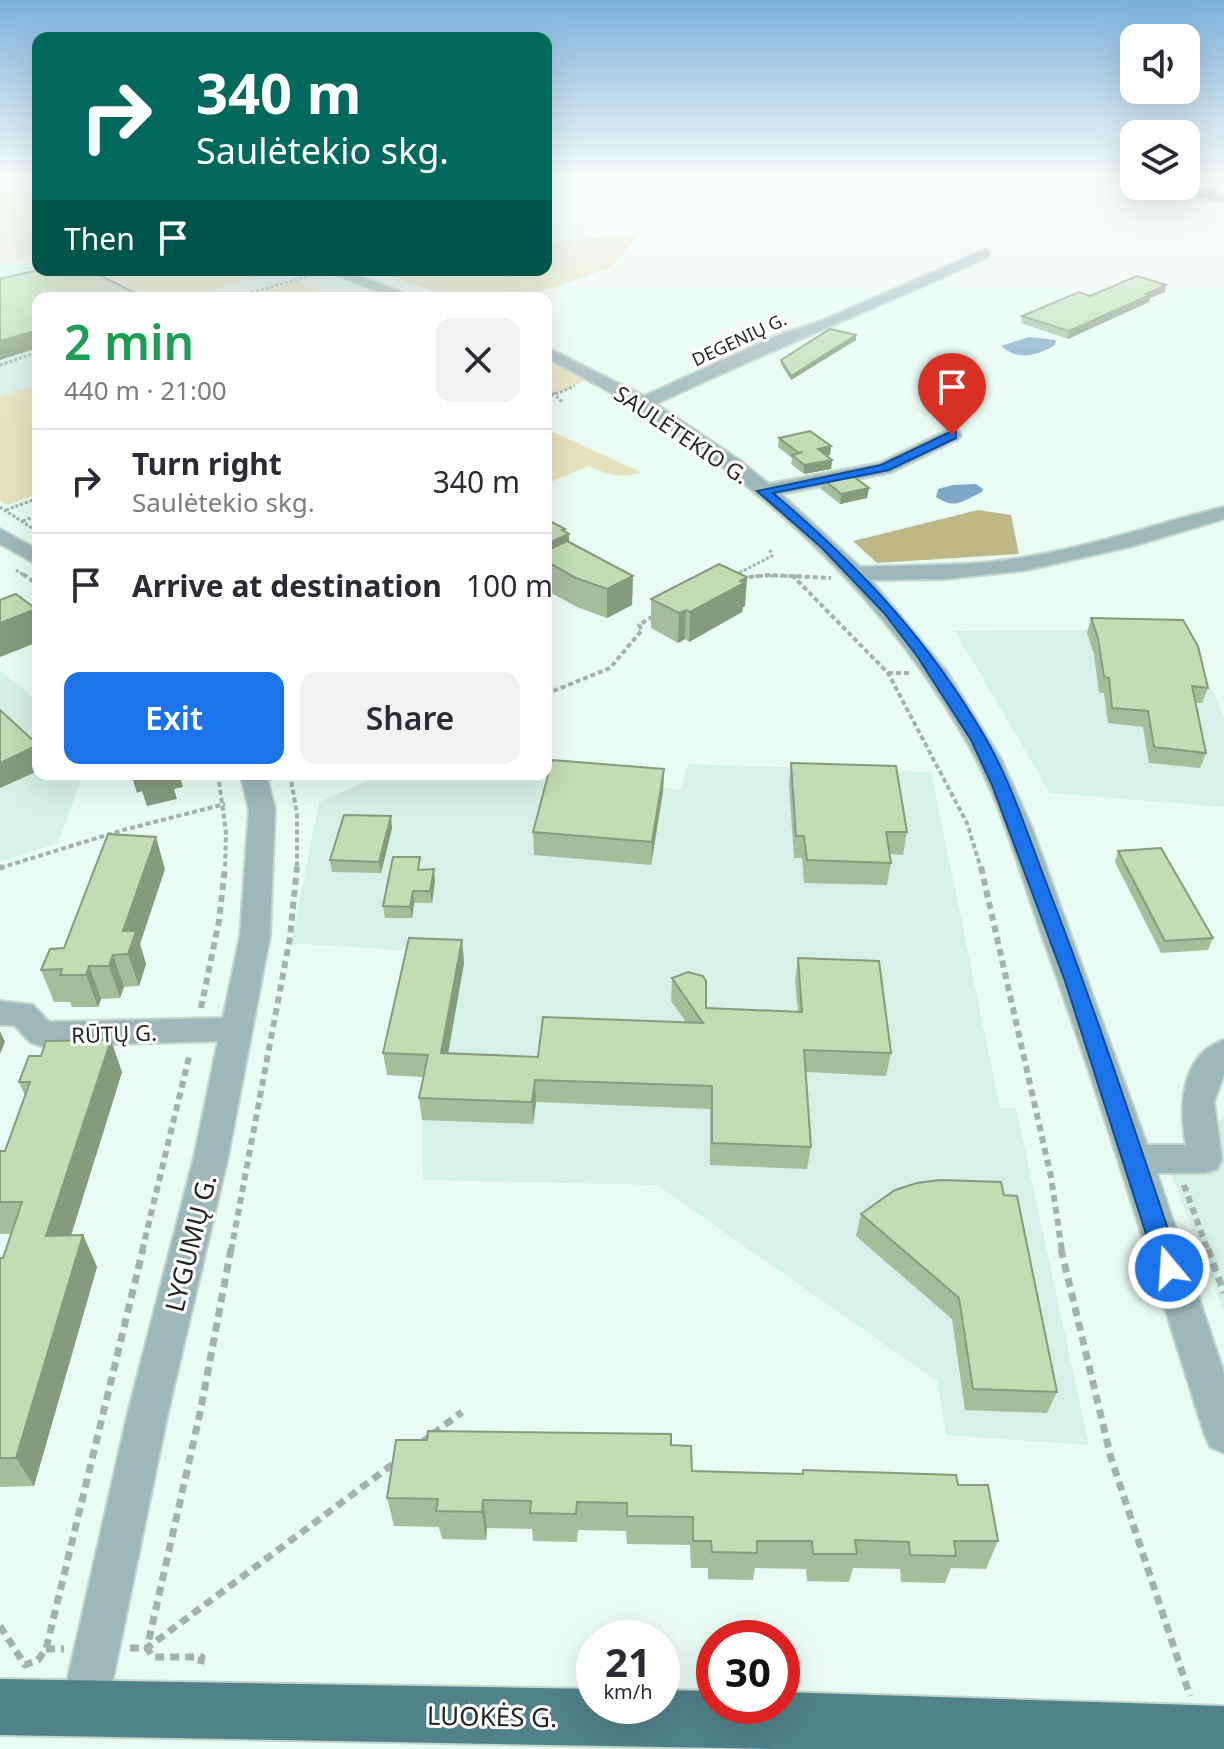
<!DOCTYPE html>
<html lang="en">
<head>
<meta charset="utf-8">
<style>
	:root { --surface:#fff; --page:#f2f2f3; --text:#2b2b33; --muted:#7c7c81; --line:#e1e1e2; --accent:#1a73e8 }
	body { margin:0; font-family:"Noto Sans",sans-serif; background:var(--page); color:var(--text); height:100vh; display:flex; flex-direction:column; font-size:30px; white-space:nowrap }
	* { box-sizing:border-box; margin:0 }
	p { font-size:26px; color:var(--muted) }
	.icon { flex:none; width:44px; height:44px; fill:none; stroke:currentColor; stroke-width:2; stroke-linecap:round; stroke-linejoin:round }
	.map { position:relative; flex:1; overflow:hidden }
	.drawer { position:absolute; left:32px; top:292px; width:520px; height:488px; display:flex; flex-direction:column; background:var(--surface); border-radius:16px; box-shadow:0 8px 32px #0002 }
	.drawer>* { flex:none }
	.hud { position:absolute; left:32px; top:32px; width:520px; height:244px; border-radius:16px; box-shadow:0 8px 32px #0002; background:#00695c; color:#fff; overflow:hidden }
	.tools { position:absolute; left:1120px; top:24px; display:grid; gap:16px }
	.tools a { display:grid; place-items:center; width:80px; height:80px; border-radius:16px; background:var(--surface); box-shadow:0 8px 32px #0002; font-size:40px }
	.speed { position:absolute; left:576px; top:1620px; display:flex; gap:16px; font-size:40px; font-weight:700; text-align:center }
	.speed>* { display:grid; place-content:center; width:104px; height:104px; border-radius:50%; background:var(--surface); box-shadow:0 8px 32px #0002; line-height:1 }
	.speed small { font-size:20px; font-weight:400 }
	.speed .limit { border:12px solid #d22; background:#fff; color:#111 }
	.pin { position:absolute; display:grid; place-items:center; width:68px; height:68px; color:#fff; margin:-82px -34px; border-radius:50% 50% 50% 0; rotate:-45deg; box-shadow:0 0 8px #0007 }
	.pin .icon { rotate:45deg }
	.me { position:absolute; width:88px; margin:-44px; rotate:342deg; stroke-linejoin:round; filter:drop-shadow(0 0 6px #0008) }
	.turn { display:flex; align-items:center; gap:28px; height:168px; padding:0 32px; font-size:36px }
	.turn .icon { width:104px; height:104px; stroke-width:2.5 }
	.turn b { display:block; font-size:56px; line-height:68px }
	.then { display:flex; align-items:center; height:76px; padding:0 32px; background:#0003; gap:16px; font-size:30px }
	.round { display:grid; place-items:center; flex:none; width:84px; height:84px; border-radius:16px; background:var(--page) }
	.overview { display:flex; align-items:center; justify-content:space-between; height:136px; padding:0 32px }
	h1 { font-size:48px; font-weight:600; line-height:60px; color:#1e9e55 }
	.primary-button { display:flex; gap:16px; margin-top:auto; padding:16px 32px }
	.primary-button a { flex:1; height:92px; border-radius:16px; background:var(--accent); color:#fff; font-size:32px; font-weight:600; line-height:92px; text-align:center }
	.primary-button a+a { background:var(--page); color:var(--text) }
	ul { padding:0; list-style:none }
	li { display:flex; align-items:center; gap:24px; height:104px; padding:0 32px; border-top:2px solid var(--line) }
	li div { flex:1 }
	li b { display:block; font-size:30px }
	li em { font-style:normal }
	.map>svg:first-child { display:block }
</style>
</head>
<body>
<div class="map">
<svg width="1224" height="1749" viewBox="0 0 1224 1749">
	<rect width="100%" height="100%" fill="#e9fcf4"/>
	<g fill="#d6f1e7">
		<path d="M38,251v19h272l81,28h-353v87l-38,11v-129z"/>
		<path d="M1186,629l38,89v89l-174,-14 -95,-162z"/>
		<path d="M0,670l38,31v73h43l1,3 -24,66 -58,19z"/>
		<path d="M688,764l243,8 69,336h16l73,337 -143,-10 -9,-54 -280,-196 -234,-5 -1,-60 8,-43 -43,-2 26,-124 -122,-8 28,-141 64,-28h150l-3,6 150,9z"/>
		<path d="M1224,1115v198l-53,-139z"/>
	</g>
	<g fill="#e7e2be">
		<path d="M0,180h38v71l-38,16z"/>
		<path d="M638,235l-25,32 -91,31h-69l-79,-28h172v-28z"/>
		<path d="M84,270h190l-83,28h-34z"/>
		<path d="M296,281l21,9 -26,8h-52z"/>
		<path d="M546,359l2,1 38,20 -40,19z"/>
		<path d="M38,385v109l-31,11 -7,-4v-105z"/>
		<path d="M546,429l95,43c-20,8 -34,2 -52,-6l-43,18z"/>
	</g>
	<path fill="#beb888" d="M978,510l33,5 8,39 -142,9 -24,-22z"/>
	<g fill="#7da8c7">
		<path d="M1029,337l27,3 -1,5c-19,11 -37,16 -54,1z"/>
		<path d="M976,484l7,5 -1,3c-20,9 -26,18 -46,5l2,-8 15,-4z"/>
	</g>
	<g fill="none" stroke-linecap="round" stroke-linejoin="round">
		<g stroke="#c5d5ce" stroke-width="4">
			<g id="minor">
				<path d="M984,250l5,1v6c-111,50 -223,95 -333,147l83,56 30,24 111,-21 66,-32h12l3,4 -3,4 -66,33 -111,22 79,73c56,-2 110,0 166,-10 68,-11 132,-34 198,-50v12l-91,27 -106,24 -81,9 -75,1 76,92 54,87 31,69 115,317h39c-7,-37 -6,-91 38,-105v34l-10,28 8,57 -5,10 -12,4h-48l67,200v80l-14,-6 -6,-14c-53,-168 -103,-334 -163,-500 -23,-66 -41,-135 -77,-196 -96,-167 -247,-294 -418,-379v-11l98,49 129,-59 48,-16z"/>
				<path d="M322,270h21l74,28h-22z"/>
				<path d="M0,529l38,21v15l-38,-21z"/>
				<path d="M240,774h26l9,35 -5,127 -42,221 -60,255 -61,296 -7,16 -16,7 -16,-7 -7,-16 67,-296 66,-255 24,-116 -177,5 -11,-4 -16,-17h-14v-24l33,4 16,17 174,-4 17,-82 9,-127z"/>
			</g>
		</g>
		<g stroke="#c5d5ce" stroke-width="4">
			<g id="major">
				<path d="M1158,186h28l38,7v10l-63,-14z"/>
				<path d="M0,1679l594,10v17h68v-16l52,1v15h68v-14l442,14v43h-449l-775,-14z"/>
			</g>
		</g>
		<g stroke="#a3b2ab" stroke-width="3" stroke-dasharray="3 2" stroke-linecap="butt">
			<path d="M232,298l80,-23"/>
			<path d="M0,365l38,-13"/>
			<path d="M546,385l17,18"/>
			<path d="M546,398l29,-12"/>
			<path d="M0,507l38,25"/>
			<path d="M6,510l27,-10 5,3"/>
			<path d="M23,521l15,-6"/>
			<path d="M16,570l9,6"/>
			<path d="M735,575l37,-19 -2,-6"/>
			<path d="M755,576h43"/>
		</g>
		<g stroke="#a3b2ab" stroke-width="4" stroke-dasharray="5 3" stroke-linecap="butt">
			<path d="M23,574l15,11"/>
			<path d="M792,575l96,98 79,150 14,46"/>
			<path d="M741,578l27,-3 63,3"/>
			<path d="M888,673h23"/>
			<path d="M546,694l64,-26 32,-38 -3,-5 16,-10"/>
			<path d="M218,774l8,58 -1,37"/>
			<path d="M290,774l7,40v55"/>
			<path d="M0,868l123,-38 102,-26"/>
		</g>
		<g stroke="#a3b2ab" stroke-width="6" stroke-dasharray="7 5" stroke-linecap="butt">
			<path d="M981,867l70,310 11,74"/>
			<path d="M0,868l3,-1"/>
			<path d="M201,1008l18,-87 6,-54"/>
			<path d="M1184,1185l24,66"/>
			<path d="M142,1251l48,-198"/>
			<path d="M231,1251l59,-314 7,-70"/>
		</g>
		<g stroke="#a3b2ab" stroke-width="7" stroke-dasharray="9 6" stroke-linecap="butt">
			<path d="M231,1249l-31,164 -53,235 250,-187"/>
			<path d="M1061,1249l50,209 79,238"/>
			<path d="M1208,1249l16,44"/>
			<path d="M421,1443l41,-31"/>
			<path d="M0,1626l25,39 13,-5 8,-11 97,-400"/>
			<path d="M130,1648h17l6,9h49l-3,13"/>
			<path d="M46,1649h18"/>
		</g>
		<use href="#minor" fill="#9db8bb" fill-rule="evenodd"/>
		<use href="#major" fill="#508288" fill-rule="evenodd"/>
	</g>
	<g fill="#a5be9a">
		<path d="M1165,292l-15,6 -1,4 -81,37 -47,-16 1,-7 68,-20z"/>
		<path d="M856,335v5l-65,40 -10,-15v-5z"/>
		<path d="M779,438l52,8 -1,9 -4,1 6,4 -1,9 -27,5 -13,-10 1,-6 -14,-11z"/>
		<path d="M823,479l46,9 -2,10 -27,6 -19,-15z"/>
		<path d="M546,519l19,10v3l4,2v8l64,34 -1,29 -25,13 -30,-11 -31,-17z"/>
		<path d="M747,577l-2,29 -2,1 -1,5 -53,30 -4,-3 -7,4 -27,-15v-29z"/>
		<path d="M1091,618l117,70 -6,15h-6l10,50 -6,15 -51,-5 -6,-36 -35,-4 -4,-30h-5l-5,-39 -7,-21z"/>
		<path d="M791,763l116,69 -4,23 -13,-1 1,9 -4,22 -83,-2 -2,-25h-8l-5,-73z"/>
		<path d="M664,769l-1,22 -12,74 -117,-10 -1,-23z"/>
		<path d="M392,828l-11,45 -49,-1 -2,-12z"/>
		<path d="M1118,851l95,87 -5,12 -47,3 -46,-91z"/>
		<path d="M165,869l-25,75 6,20 -7,22 -15,1 -4,11 -19,1 -3,8h-26l-2,-5h-16l-13,-32 23,-22z"/>
		<path d="M421,869l14,12 -3,22h-18l-2,15h-27l-2,-12z"/>
		<path d="M462,940l2,23 -16,91 90,3 148,-35 -15,-21 1,-23 34,30 92,4 -3,-31 3,-23 93,95 -5,23 -80,-4 5,75 -4,22 -97,-4v-56l-174,-7 -3,22 -111,-4 -3,-22 4,-21 -36,-2 -4,-22z"/>
		<path d="M122,1072l-51,164 12,-1 14,32 -63,219 -34,1v-229h3l8,-24h-10l-1,-1v-82h5l20,-55 -6,-14z"/>
		<path d="M1004,1195l53,197 -10,21 -82,-3 -13,-91 -96,-83 5,-22z"/>
		<path d="M671,1445l21,26 110,3 1,-4 155,15 40,56 -12,28 -35,-1 -6,15 -44,-1 -1,-13 -47,-1 -4,14 -42,-1 -1,-12 -51,-1 -2,12 -45,-1v-11h-17l-1,-23 -63,-1 -1,-13 -48,-1 -1,12 -44,-1 -1,-12 -45,-1 -1,12 -44,-1 -3,-12 -45,-1 -7,-28z"/>
	</g>
	<g fill="#869b7d">
		<path d="M1166,285l-1,7 -15,6 -1,4 -81,37 1,-8z"/>
		<path d="M38,330v18l-38,12v-19z"/>
		<path d="M856,335v5l-65,40v-4z"/>
		<path d="M831,446l-1,9 -13,3 1,-9z"/>
		<path d="M832,460l-1,9 -27,5v-9z"/>
		<path d="M869,488l-2,10 -27,6 1,-10z"/>
		<path d="M565,529v6l4,-1v28l-23,-1v-17z"/>
		<path d="M633,576l-1,29 -25,13v-29z"/>
		<path d="M747,577l-2,29 -2,1 -1,5 -53,30 1,-30z"/>
		<path d="M36,609l2,7v26l-38,15v-34z"/>
		<path d="M686,610l-1,29 -7,4 1,-30z"/>
		<path d="M38,746v25l-38,17v-25z"/>
		<path d="M664,769l-1,22 -12,74 1,-23z"/>
		<path d="M131,774h48l4,13 -9,2 3,10 -30,7 -5,-15 -5,2z"/>
		<path d="M391,816l1,12 -11,45 -2,-11z"/>
		<path d="M156,837l9,32 -25,75 6,20 -7,22 -11,-32 -5,-23z"/>
		<path d="M434,869l1,12 -3,22 -2,-12z"/>
		<path d="M413,891l1,12 -2,15 -2,-11z"/>
		<path d="M462,940l2,23 -20,113 -3,-23z"/>
		<path d="M113,955l11,32 -4,11 -11,-32z"/>
		<path d="M89,966l12,33 -3,8 -12,-32z"/>
		<path d="M0,1031l5,11 -5,12z"/>
		<path d="M111,1040l11,32 -61,195 -15,-31z"/>
		<path d="M535,1080l1,22 -3,22 -1,-22z"/>
		<path d="M83,1235l14,32 -63,219 -18,-28z"/>
		<path d="M483,1500l4,28 -1,12 -4,-28z"/>
	</g>
	<g fill="#c0ddb3" stroke="#869b7d" stroke-width="2">
		<path d="M38,270h51l56,28h-107v32l-38,11v-62z"/>
		<path d="M1137,276l29,9 -20,9 4,1 -81,36 -47,-15 57,-24 11,4z"/>
		<path d="M830,329l26,6 -65,41 -10,-16z"/>
		<path d="M810,431l21,15 -13,3 14,11 -28,5 -12,-10 11,-3 -4,1 -20,-15z"/>
		<path d="M850,474l19,14 -28,6 -18,-15z"/>
		<path d="M546,519l19,10 -3,1 7,4 -23,10z"/>
		<path d="M567,541l66,35 -26,13 -31,-11 -30,-17v-10z"/>
		<path d="M719,564l28,13 -7,4 4,2 -54,29 -4,-2 -7,3 -28,-14z"/>
		<path d="M16,594l20,15 -36,14v-23z"/>
		<path d="M1091,618l92,2 15,26 10,42 -16,-2 14,67 -52,-6 -6,-36 -36,-3 -3,-30 -5,-1 -6,-39z"/>
		<path d="M0,710l38,35 -38,18z"/>
		<path d="M552,760l112,9 -12,73 -119,-10z"/>
		<path d="M791,763l105,3 11,66h-21l5,31 -84,-3 -3,-24h-8z"/>
		<path d="M344,815l47,1 -12,46 -49,-2z"/>
		<path d="M108,834l48,3 -33,94h13l-8,23 -15,1 -4,11h-20l-3,9h-26l2,-6 -21,1 9,-21 14,-1z"/>
		<path d="M1161,848l52,90 -48,3 -47,-90z"/>
		<path d="M393,857h27l-2,13 16,-1 -4,22h-17l-3,16 -27,-1z"/>
		<path d="M409,938l53,2 -21,113 97,4 5,-40 160,6 -31,-45 16,-6 15,4 3,5v27l96,4 -4,-54 81,3 12,92 -87,-3 7,97 -99,-4v-57l-177,-6 -3,22 -113,-4 9,-43 -45,-2z"/>
		<path d="M111,1040l-65,196 37,-1 -67,223h-16v-200h3l19,-56h-22v-51h5l25,-69h-11l10,-26h12l5,-15z"/>
		<path d="M940,1180l61,2 3,13 13,1 40,196 -84,-3 -14,-91 -98,-84 34,-24 22,-7z"/>
		<path d="M428,1431l243,3v11l20,1 1,25 111,3v-4l153,5 2,10h30l10,56h-44l2,15 -46,-1 -1,-13 -54,-2 2,14h-44l-1,-13h-55v12l-45,-1 -1,-11h-18v-24l-66,-1v-13l-50,-1 -1,12 -46,-1 1,-12 -48,-1 -1,12 -46,-1 2,-12 -51,-1 9,-58h31z"/>
	</g>
	<linearGradient id="sky" x2="0" y2="1"><stop stop-color="#7dafdb"/><stop offset="0.42" stop-color="#f5fefa"/><stop offset="1" stop-color="#f5fefa" stop-opacity="0"/></linearGradient>
	<rect width="1224" height="425" fill="url(#sky)"/>
	<path fill="#1a73e8" stroke="#114b97" stroke-width="2" d="M952,431l4,1v6l-67,32 -116,23c87,74 156,147 213,246 26,45 42,97 61,146 49,126 91,255 134,383l-3,8 -9,3 -8,-3 -4,-8 -92,-287 -73,-196 -21,-45 -54,-84 -33,-43 -63,-66 -64,-56 124,-26z"/>
	<g text-anchor="middle" dominant-baseline="central" stroke-width="6" stroke-linejoin="round" paint-order="stroke">
		<g font-size="18" fill="#1f2623" stroke="#fff">
			<text transform="translate(739 339) rotate(-25)">DEGENIŲ G.</text>
		</g>
		<g font-size="22" fill="#1f2623" stroke="#fff">
			<text transform="translate(682 434) rotate(34)">SAULĖTEKIO G.</text>
			<text transform="translate(114 1033) rotate(-2)">RŪTŲ G.</text>
		</g>
		<g font-size="26" fill="#1f2623" stroke="#fff">
			<text transform="translate(190 1243) rotate(-76)">LYGUMŲ G.</text>
			<text transform="translate(492 1716) rotate(1)">LUOKĖS G.</text>
		</g>
	</g>
</svg>
<div class="tools">
<a><svg class="icon" aria-label="sound" viewBox="0 0 24 24"><path d="M4 9h4l5-4v14l-5-4H4zM17 9q2 3 0 6"/></svg></a>
<a><svg class="icon" aria-label="layers" viewBox="0 0 24 24"><path d="M12 4l9 5-9 5-9-5zM3 14l9 5 9-5"/></svg></a>
</div>
<div class="speed"><div>21<small>km/h</small></div><div class="limit">30</div></div>
<div class="pin" style="left:952px;top:435px;background:#d93025"><svg class="icon" aria-label="arrive" viewBox="0 0 24 24"><path d="M6 21V4h12l-3 4 3 4H6"/></svg></div>
<svg class="me" style="left:1169px;top:1268px" viewBox="-20 -20 40 40"><circle r="17" fill="#1a73e8" stroke="#fff" stroke-width="3"/><path d="M0-11L8 9 0 5-8 9z" fill="#fff"/></svg>
<div class="hud">
<div class="turn"><svg class="icon" aria-label="right" viewBox="0 0 24 24"><path d="M7 20v-9h11M14 6l5 5-5 5"/></svg><div><b>340 m</b>Saulėtekio skg.</div></div>
<div class="then">Then<svg class="icon" aria-label="arrive" viewBox="0 0 24 24"><path d="M6 21V4h12l-3 4 3 4H6"/></svg></div>
</div>
<section class="drawer">
<div class="overview"><div><h1>2 min</h1><p>440 m · 21:00</p></div><a class="round"><svg class="icon" aria-label="close" viewBox="0 0 24 24"><path d="M6 6l12 12M18 6L6 18"/></svg></a></div>
<ul>
<li><svg class="icon" aria-label="right" viewBox="0 0 24 24"><path d="M7 20v-9h11M14 6l5 5-5 5"/></svg><div><b>Turn right</b><p>Saulėtekio skg.</p></div><em>340 m</em></li>
<li><svg class="icon" aria-label="arrive" viewBox="0 0 24 24"><path d="M6 21V4h12l-3 4 3 4H6"/></svg><div><b>Arrive at destination</b></div><em>100 m</em></li>
</ul>
<div class="primary-button"><a>Exit</a><a>Share</a></div>
</section>
</div>
</body>
</html>
